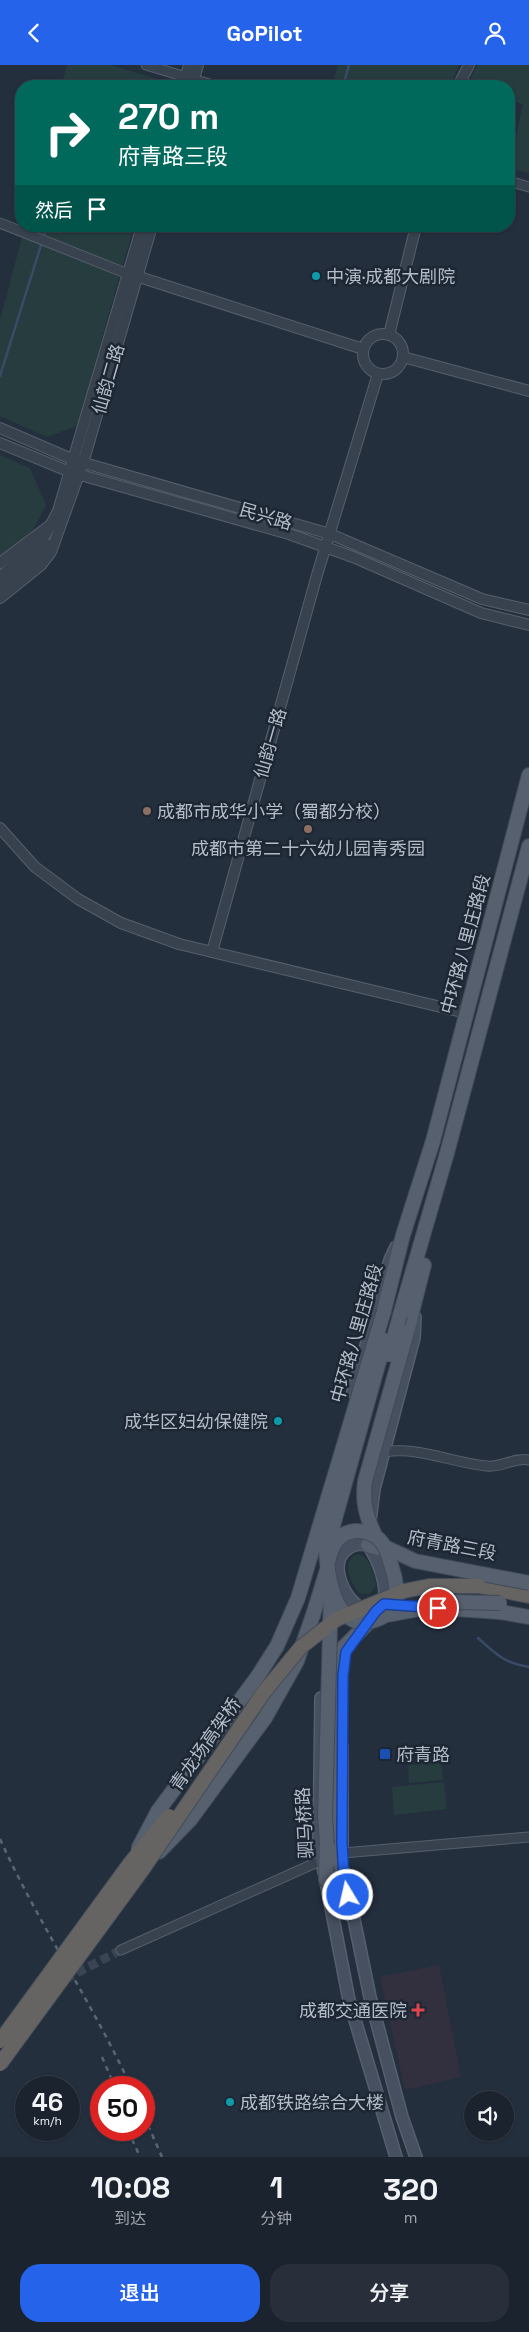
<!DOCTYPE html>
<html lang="zh">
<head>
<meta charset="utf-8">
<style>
	:root { --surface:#1b232e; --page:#282f3a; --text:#f1f3f6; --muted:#a0a4aa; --line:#39404a; --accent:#2563eb }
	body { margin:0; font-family:"Space Grotesk","Noto Sans SC",sans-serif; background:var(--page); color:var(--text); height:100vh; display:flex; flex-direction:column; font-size:19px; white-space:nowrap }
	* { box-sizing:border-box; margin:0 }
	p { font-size:16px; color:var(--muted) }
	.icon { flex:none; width:28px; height:28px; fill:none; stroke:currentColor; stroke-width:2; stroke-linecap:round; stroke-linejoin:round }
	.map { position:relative; height:2092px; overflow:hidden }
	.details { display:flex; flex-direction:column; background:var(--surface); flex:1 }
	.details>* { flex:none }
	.banner { position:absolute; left:15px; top:15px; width:500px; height:152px; border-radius:20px; box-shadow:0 1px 4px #0004,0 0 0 1px var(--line); background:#00695c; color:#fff; overflow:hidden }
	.fabs { position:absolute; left:464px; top:2026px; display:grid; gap:10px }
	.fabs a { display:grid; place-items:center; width:50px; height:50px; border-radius:50%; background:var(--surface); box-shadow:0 1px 4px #0004,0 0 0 1px var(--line); font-size:25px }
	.speed { position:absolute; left:15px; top:2011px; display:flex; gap:10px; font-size:25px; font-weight:700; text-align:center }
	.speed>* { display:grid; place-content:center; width:65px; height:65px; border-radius:50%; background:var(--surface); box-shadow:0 1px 4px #0004,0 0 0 1px var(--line); line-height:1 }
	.speed small { font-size:12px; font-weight:400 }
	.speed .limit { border:8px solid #d22; background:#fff; color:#111 }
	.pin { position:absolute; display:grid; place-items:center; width:42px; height:42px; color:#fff; margin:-21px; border:2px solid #fff; border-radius:50%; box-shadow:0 1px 5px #0007 }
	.me { position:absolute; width:55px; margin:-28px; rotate:351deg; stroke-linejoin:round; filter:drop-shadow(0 0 4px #0008) }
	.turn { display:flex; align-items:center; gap:18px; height:105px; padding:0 20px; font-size:22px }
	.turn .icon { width:65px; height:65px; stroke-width:2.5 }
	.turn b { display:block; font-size:35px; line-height:42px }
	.then { display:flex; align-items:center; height:48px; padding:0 20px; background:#0003; gap:10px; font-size:19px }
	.eta { display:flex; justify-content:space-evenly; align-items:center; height:85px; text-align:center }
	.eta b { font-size:30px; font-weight:600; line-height:35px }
	.primary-button { display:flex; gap:10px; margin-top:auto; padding:10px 20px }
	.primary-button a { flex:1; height:58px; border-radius:20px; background:var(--accent); color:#fff; font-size:20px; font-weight:600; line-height:58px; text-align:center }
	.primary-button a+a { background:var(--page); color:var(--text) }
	header { display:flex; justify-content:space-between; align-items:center; height:65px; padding:0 20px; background:var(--accent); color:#fff; font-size:22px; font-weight:600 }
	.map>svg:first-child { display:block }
</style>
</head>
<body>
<header><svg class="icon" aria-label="back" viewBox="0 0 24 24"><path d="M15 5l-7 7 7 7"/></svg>GoPilot<svg class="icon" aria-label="person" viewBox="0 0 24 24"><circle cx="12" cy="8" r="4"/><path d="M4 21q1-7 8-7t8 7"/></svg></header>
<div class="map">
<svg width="529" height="2092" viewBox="0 0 529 2092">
	<rect width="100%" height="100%" fill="#242f3e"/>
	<path fill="#32303f" d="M439,1900l22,112 -56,13 -25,-113z"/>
	<g fill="#263c3f">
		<path d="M67,0h44l50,15 2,6h-102z"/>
		<path d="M338,0h121l-9,21h-118z"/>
		<path d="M477,0h52v108l-20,-5 14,-64 -14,-3v-15h-42z"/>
		<path d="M25,161h109l-57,200 -30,11 -47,-21v-96z"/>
		<path d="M0,390l30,13 16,37 -13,25 -33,28z"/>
		<path d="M358,1489c12,4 16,19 18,31l-6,9 -11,-1c-9,-11 -19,-33 -1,-39z"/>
		<path d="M441,1696l2,19 -34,3 -1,-18z"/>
		<path d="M444,1717l3,27 -53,6 -2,-28z"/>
	</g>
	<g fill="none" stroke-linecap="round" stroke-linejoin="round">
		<g stroke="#394c67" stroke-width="2.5">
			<path d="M343,21l6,-21"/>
			<path d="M0,311l47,-150"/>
			<path d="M478,1573c18,16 26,25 51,29"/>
		</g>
		<path stroke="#3a4453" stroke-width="9" stroke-dasharray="9 4.5" stroke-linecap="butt" d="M65,1914l56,-29"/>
		<g stroke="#565f6c" stroke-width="11">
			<g id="minor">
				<path d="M146,0l70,21"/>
				<path d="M509,116l20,6"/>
				<path d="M0,158l128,51"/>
				<path d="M384,1387c35,-6 68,11 103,14 14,2 28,-9 42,-6"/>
				<path d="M343,1788l186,-16"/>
				<path d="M121,1885l201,-90"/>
			</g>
		</g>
		<g stroke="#565f6c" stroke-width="12">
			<g id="tertiary">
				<path d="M183,21l6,-21"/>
				<path d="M192,21l6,-21"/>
				<path d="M458,21l11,-21"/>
				<path d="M133,210l230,74"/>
				<circle cx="383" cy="289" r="20"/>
				<path d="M389,270l27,-109"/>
				<path d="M403,292l126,34"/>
				<path d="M0,363l74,32 256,74 152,65 47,11"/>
				<path d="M0,378l70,29 219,62 64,23 128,56 48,12"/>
				<path d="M0,498l49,-37"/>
				<path d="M0,512l43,-38 15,-28 84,-285"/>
				<path d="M0,522l49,-42"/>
				<path d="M0,533l41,-33 10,-13 32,-89 69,-237"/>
				<path d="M0,763l35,39 43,32 43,24 58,21 287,69"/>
				<path d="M212,887l105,-377 61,-201"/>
			</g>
		</g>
		<g stroke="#565f6c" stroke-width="14">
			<g id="secondary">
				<path d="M353,1327l37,-132 6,-13"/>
				<path d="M370,1456l4,-32 40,-151 1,-21"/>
				<path d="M359,1479l9,1c11,16 20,40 16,59l-12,8c-23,1 -56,-59 -13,-68z"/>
				<path d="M333,1481l4,20"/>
				<path d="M321,1633l-2,148 30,154 47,157"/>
				<path d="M342,1681v101"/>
				<path d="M344,1806l26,126 32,120 14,40"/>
			</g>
		</g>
		<g stroke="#414a57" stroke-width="16">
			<g id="primary">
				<path d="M384,1246l19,-76 30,-94 96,-366"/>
				<path d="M400,1250l47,-162 82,-307"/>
				<path d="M407,1267l17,-67"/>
				<path d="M368,1480l25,7"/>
				<path d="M440,1543l60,4 29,5"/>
				<path d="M159,1787l31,-32 75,-102 32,-57 16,-46"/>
				<path d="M344,1813l-8,-33 -2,-28 3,-150 7,-20 24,-24"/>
				<path d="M326,1815l1,-35"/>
			</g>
		</g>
		<g stroke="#434c59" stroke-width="16">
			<path id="trunk" d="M479,1521l50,10"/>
		</g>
		<use href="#minor" stroke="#38414e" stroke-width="9"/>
		<use href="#tertiary" stroke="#38414e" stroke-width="10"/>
		<use href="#secondary" stroke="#465061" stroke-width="11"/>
		<use href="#primary" stroke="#56606e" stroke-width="14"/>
		<use href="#trunk" stroke="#656462" stroke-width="14"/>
		<g stroke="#5a6575" stroke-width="2.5" stroke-dasharray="5 5" stroke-linecap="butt">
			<path d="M0,1774c39,86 92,163 131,248"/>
			<path d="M102,1992l13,30"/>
			<path d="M144,2051l18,41"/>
			<path d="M128,2065l12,27"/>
		</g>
		<g stroke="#414a57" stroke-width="16" stroke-linecap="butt">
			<g id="primary-bridge">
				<path d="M389,1290l11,-40"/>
				<path d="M375,1470c-9,-19 -13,-33 -10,-54l42,-149"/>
				<path d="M385,1482l30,14 114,22"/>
				<path d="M327,1502c3,-16 8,-34 28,-36 15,-1 27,7 32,21 5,16 12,32 8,49 -2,9 -9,15 -17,18 -42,17 -50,-39 -52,-68l59,-211"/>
				<path d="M313,1550l14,-45"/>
				<path d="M387,1550l70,-13 43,1"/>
				<path d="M327,1780l-2,-28 6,-226"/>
				<path d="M138,1784l20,-38 100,-135 19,-30 21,-48 86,-287"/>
			</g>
		</g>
		<g stroke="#434c59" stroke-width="16" stroke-linecap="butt">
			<g id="trunk-bridge">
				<path d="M0,1976l131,-179 38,-46"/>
				<path d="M0,1999l143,-195 121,-177 37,-45 36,-28 67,-28 25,-5h50"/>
			</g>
		</g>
		<use href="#primary-bridge" stroke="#56606e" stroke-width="14"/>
		<use href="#trunk-bridge" stroke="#656462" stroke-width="14"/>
	</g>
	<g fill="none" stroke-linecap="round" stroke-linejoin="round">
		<g stroke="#184099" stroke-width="12">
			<path id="route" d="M348,1830l-4,-17 -2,-36 1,-166 3,-24 30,-41 8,-7 54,4"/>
		</g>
		<use href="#route" stroke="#2563eb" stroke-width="9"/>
	</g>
	<g fill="#0f9aa8" stroke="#1d2633" stroke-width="2">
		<circle cx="316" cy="211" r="5"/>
		<circle cx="278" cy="1356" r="5"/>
		<circle cx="230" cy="2037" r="5"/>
	</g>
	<g fill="#8d6e63" stroke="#1d2633" stroke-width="2">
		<circle cx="147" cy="746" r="5"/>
		<circle cx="308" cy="764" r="5"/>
	</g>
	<rect fill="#1a4fb4" stroke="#1d2633" stroke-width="2" x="379" y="1683" width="12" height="12" rx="2.5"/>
	<path fill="#e0444e" stroke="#1d2633" stroke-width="2" d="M415.5 1937.5h5v5h5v5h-5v5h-5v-5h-5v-5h5z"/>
	<g text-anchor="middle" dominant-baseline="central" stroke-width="5" stroke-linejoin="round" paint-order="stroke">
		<g font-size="18" fill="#b4bcc9" stroke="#1d2633" text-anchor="start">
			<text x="326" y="211">中演·成都大剧院</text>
			<text x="157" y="746">成都市成华小学（蜀都分校）</text>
			<text x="308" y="783" text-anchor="middle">成都市第二十六幼儿园青秀园</text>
			<text x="268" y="1356" text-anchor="end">成华区妇幼保健院</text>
			<text x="396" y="1689">府青路</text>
			<text x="407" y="1945" text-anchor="end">成都交通医院</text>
			<text x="240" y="2037">成都铁路综合大楼</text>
		</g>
		<g font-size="18" fill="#b4bcc9" stroke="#1d2633">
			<text transform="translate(108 314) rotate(-74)">仙韵二路</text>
			<text transform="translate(266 451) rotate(16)">民兴路</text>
			<text transform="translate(270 678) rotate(-74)">仙韵一路</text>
			<text transform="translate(465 879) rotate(-75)">中环路八里庄路段</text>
			<text transform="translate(356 1268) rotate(-74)">中环路八里庄路段</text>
			<text transform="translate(452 1480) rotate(11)">府青路三段</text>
			<text transform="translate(205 1679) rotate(-55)">青龙场高架桥</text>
			<text transform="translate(304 1758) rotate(-93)">驷马桥路</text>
		</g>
	</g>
</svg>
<div class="fabs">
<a><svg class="icon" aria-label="sound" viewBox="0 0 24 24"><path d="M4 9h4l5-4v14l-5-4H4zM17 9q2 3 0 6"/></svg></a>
</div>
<div class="speed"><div>46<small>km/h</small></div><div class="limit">50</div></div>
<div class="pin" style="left:438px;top:1543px;background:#d93025"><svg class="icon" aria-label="arrive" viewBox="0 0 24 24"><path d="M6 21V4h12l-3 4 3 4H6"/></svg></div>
<svg class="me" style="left:348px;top:1830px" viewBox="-20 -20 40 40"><circle r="17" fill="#2563eb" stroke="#fff" stroke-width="3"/><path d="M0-11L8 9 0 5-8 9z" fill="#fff"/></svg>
<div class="banner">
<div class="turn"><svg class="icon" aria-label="right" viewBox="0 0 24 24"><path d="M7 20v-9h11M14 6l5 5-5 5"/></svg><div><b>270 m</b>府青路三段</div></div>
<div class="then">然后<svg class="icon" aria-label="arrive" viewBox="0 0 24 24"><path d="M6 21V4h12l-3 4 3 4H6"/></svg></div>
</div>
</div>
<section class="details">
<div class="eta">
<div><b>10:08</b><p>到达</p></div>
<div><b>1</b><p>分钟</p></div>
<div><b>320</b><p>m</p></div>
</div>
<div class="primary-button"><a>退出</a><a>分享</a></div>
</section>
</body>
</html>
